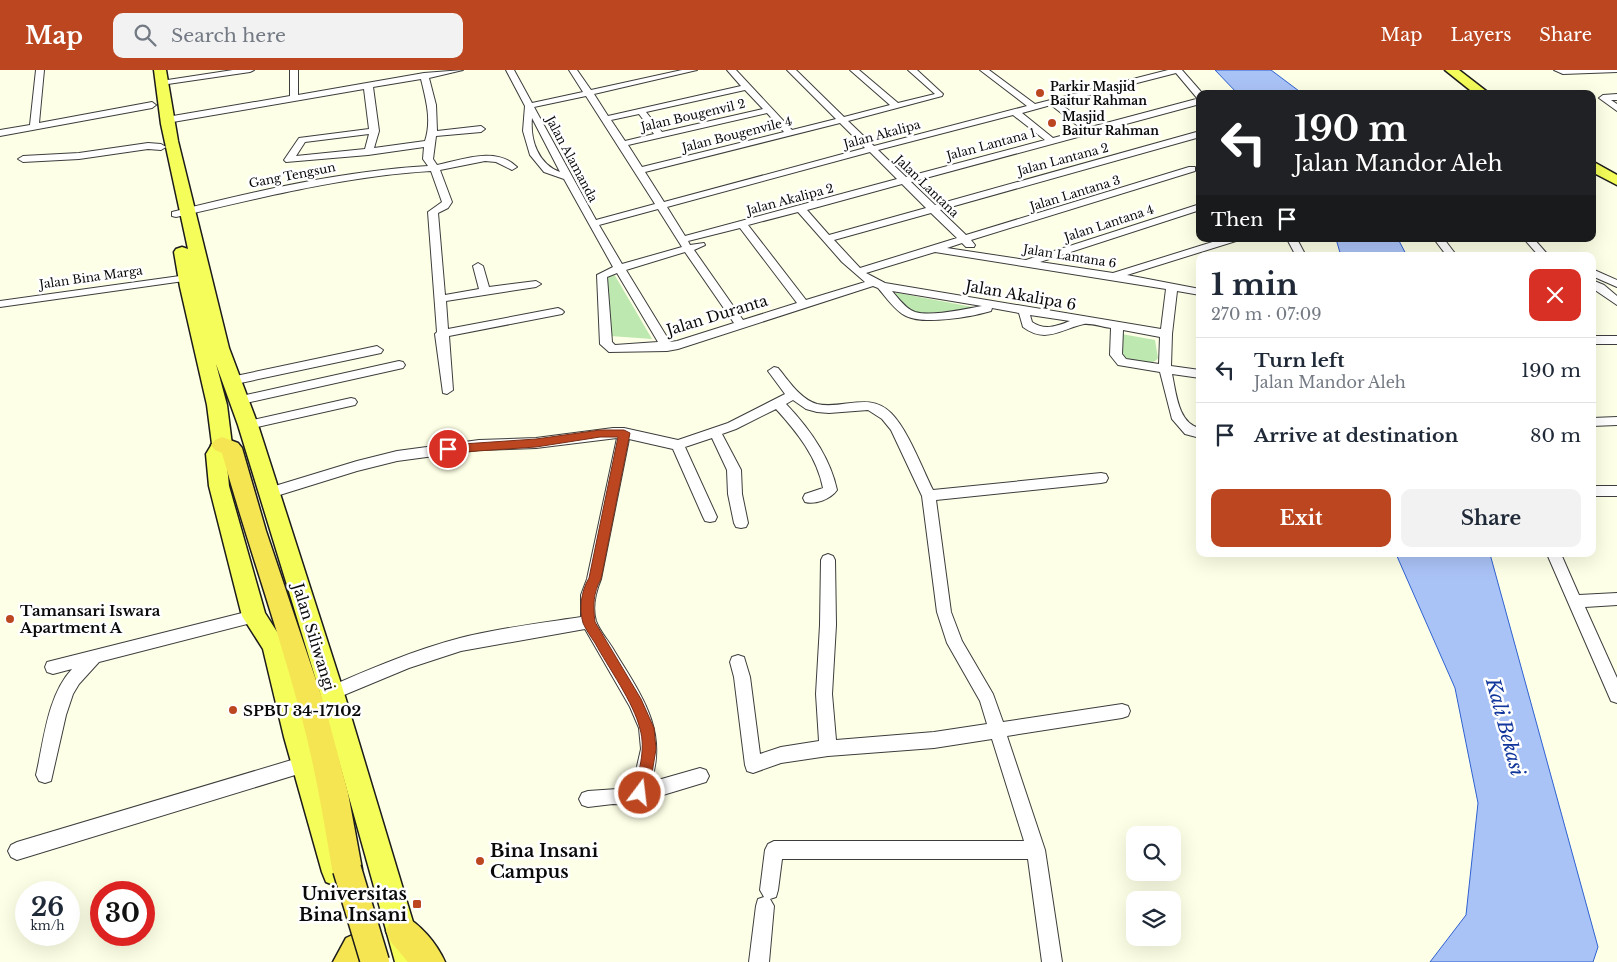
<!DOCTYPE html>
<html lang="en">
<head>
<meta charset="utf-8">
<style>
	:root { --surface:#fff; --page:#f2f2f3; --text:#1f2937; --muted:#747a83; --line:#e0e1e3; --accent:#bb4620 }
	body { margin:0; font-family:"Libre Baskerville",serif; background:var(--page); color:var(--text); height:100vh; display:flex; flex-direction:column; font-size:19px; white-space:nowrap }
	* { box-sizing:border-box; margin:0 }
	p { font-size:16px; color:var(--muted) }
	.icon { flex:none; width:28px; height:28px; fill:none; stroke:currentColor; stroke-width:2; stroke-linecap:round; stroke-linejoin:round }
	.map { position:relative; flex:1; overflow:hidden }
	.drawer { position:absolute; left:1196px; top:182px; width:400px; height:305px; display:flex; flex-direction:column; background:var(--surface); border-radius:10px; box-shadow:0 5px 20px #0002 }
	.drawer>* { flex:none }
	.top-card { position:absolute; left:1196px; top:20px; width:400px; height:152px; border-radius:10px; box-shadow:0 5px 20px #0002; background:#202124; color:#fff; overflow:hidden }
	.fabs { position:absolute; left:1126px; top:756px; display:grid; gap:10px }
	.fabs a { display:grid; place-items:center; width:55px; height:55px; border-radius:10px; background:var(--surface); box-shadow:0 5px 20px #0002; font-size:25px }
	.speed { position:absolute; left:15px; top:811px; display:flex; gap:10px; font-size:25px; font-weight:700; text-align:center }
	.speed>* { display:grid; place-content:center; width:65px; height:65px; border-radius:50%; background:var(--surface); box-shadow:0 5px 20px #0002; line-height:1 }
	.speed small { font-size:12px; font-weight:400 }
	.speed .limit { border:8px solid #d22; background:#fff; color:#111 }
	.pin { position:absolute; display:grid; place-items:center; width:42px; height:42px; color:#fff; margin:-21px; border:2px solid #fff; border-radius:50%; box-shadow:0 1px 5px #0007 }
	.me { position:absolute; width:55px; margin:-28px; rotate:15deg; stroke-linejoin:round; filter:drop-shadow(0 0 4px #0008) }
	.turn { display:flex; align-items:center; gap:18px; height:105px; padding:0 15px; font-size:22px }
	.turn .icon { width:65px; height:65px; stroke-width:2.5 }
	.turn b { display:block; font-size:35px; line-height:42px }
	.then { display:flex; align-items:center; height:48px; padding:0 15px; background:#0003; gap:10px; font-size:19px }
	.round { display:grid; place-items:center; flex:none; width:52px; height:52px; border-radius:10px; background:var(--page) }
	.overview { display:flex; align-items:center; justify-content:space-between; height:85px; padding:0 15px }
	h1 { font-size:30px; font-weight:800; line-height:38px }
	.button { display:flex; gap:10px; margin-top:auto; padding:10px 15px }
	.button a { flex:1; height:58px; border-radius:10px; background:var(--accent); color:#fff; font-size:20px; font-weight:800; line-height:58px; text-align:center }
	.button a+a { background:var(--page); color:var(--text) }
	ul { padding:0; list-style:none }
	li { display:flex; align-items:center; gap:15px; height:65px; padding:0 15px; border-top:1px solid var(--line) }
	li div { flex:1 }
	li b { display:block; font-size:19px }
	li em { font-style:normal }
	header { display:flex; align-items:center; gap:30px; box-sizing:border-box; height:70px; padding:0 25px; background:var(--accent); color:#fff }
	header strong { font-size:24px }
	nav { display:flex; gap:28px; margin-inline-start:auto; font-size:18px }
	.search { width:350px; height:45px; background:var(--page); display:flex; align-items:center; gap:12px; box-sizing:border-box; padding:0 18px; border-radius:10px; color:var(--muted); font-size:19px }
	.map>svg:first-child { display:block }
</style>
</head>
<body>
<header>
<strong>Map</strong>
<div class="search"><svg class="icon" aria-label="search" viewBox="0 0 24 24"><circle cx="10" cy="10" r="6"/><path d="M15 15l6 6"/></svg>Search here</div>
<nav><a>Map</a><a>Layers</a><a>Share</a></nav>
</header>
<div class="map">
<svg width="1617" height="892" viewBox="0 0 1617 892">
	<rect width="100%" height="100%" fill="#fdffe6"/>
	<g fill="#bde9b0">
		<path d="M607,204h7l38,65 -42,-3z"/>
		<path d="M894,223h4l80,15 -69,7 -17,-20z"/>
		<path d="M1116,263l39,7 3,18c-8,11 -27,3 -39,0z"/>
	</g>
	<g fill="#aac3f7" stroke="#2f61d0">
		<path d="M1215,0h56l32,24h-65z"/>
		<path d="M1336,169h62l9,17h-66z"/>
		<path d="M1396,484h94l108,393 -5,15h-163l36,-47 12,-112 -23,-115z"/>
	</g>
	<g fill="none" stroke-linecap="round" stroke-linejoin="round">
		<g stroke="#3d3d3d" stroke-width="2">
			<g id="minor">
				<path d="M36,0h8l-5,53 113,-21 4,3 -4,3 -152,28v-6l30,-5z"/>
				<path d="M233,0h21l-4,2 -89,13 -4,-2 4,-2z"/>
				<path d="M290,0h8v25l126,-22 39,-3 -34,8 7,27 1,26 44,-5 4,3 -4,3 -45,4 -3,23 4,6c25,-5 59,-19 80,2l-5,3 -16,-8 -11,-1 -45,9 12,32 -4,6 -10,5 7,82 34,-6 -6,-23 5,-3 5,3 6,21 47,-6 5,3 -5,3 -90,14 2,28 110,-21 4,2 2,2 -2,2 -113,22 4,54 -6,4 -4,-1 -8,-59 2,-2 -9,-120 14,-10 -11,-31c-86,5 -171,27 -255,46l-4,-1v-4c84,-21 170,-41 256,-46l-5,-7 1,-12 -56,8 -82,7 -2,-2 15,-22 70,-9 -5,-40 -197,34 -4,-3 4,-3 123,-21zM421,9c5,21 11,41 4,62l-51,7 5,-17 -6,-44zM369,64l-4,15 -69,7 9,-14z"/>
				<path d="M506,0h8l18,33 51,-11 -14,-22h8l14,20 91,-20h15l-103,24 14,22 133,-30 -14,-16h9l56,60 44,-11 -49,-49h9l48,47 46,-12 -40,-35h9l39,33 37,-9 -27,-24h9l26,24 -1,2 -94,25 26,25 153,-40 -47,-36h9l46,34 133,-34h14l21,24h-3v10l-289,78 24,23 265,-74v6l-260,73 26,25 223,-68h6v4l-224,69 4,5 -1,2h-8l-4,-4 -15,5 79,12 174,-56v6l-160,52 73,11 109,-34h15l-1,2 -109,34 73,14v6l-23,-4 -5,43 -1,32 29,4v8l-28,-4c4,18 6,50 28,54v10l-15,-4 -13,-15 -12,-47 -42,-7 -8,-10 1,-27c-8,-1 -20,-5 -27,-4 -23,5 -38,20 -61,3l-4,-14 -27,-5 -1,3c-20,6 -67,14 -85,5 -11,-5 -20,-19 -28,-28l-5,-2 -195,63 -11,2 -58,1 -9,-8 -3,-69 16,-8 -49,-88 -20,-7 -14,-17 -7,-24 2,-25zM1176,3l21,25h3l-109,29 -32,-24zM745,20l18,19 -101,23 -16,-20zM586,26l69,108 -59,16 -62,-113zM1051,35l32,25 -30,8 -31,-25zM767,43l17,19 -142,35 -14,-22zM639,44l15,20 -29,7 -14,-21zM1013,45l32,25 -139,37 -28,-27zM532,48l28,54c-22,-8 -30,-32 -28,-54zM840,53l25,25 -201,54 -19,-30zM870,82l27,27 -212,57 -18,-29zM902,114l24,24 -97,27 -22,-25zM658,139l24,38 -60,17 -23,-39zM798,142l44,50 23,20 -59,18 -58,-75zM931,143l26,25 -97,30 -26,-28zM740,158l57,75 -54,17 -49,-70 11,-5 -1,-2 -14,2 -2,-4zM685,182l49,71 -57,18 -7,1 -44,-72zM935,182l231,37 -5,40 -276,-46 -19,-10zM617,203l41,69 -43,3 -3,-3 -5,-65zM892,221l90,15c-18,3 -50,11 -67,6 -9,-3 -17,-14 -23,-21zM1030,245l40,6c-12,5 -26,10 -38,1zM1123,260l37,7 -1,27 -33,-5 -4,-5z"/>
				<path d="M1554,0h63v2l-54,2z"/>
				<path d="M1617,24v6h-6l6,4v7l-18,-13 4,-3z"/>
				<path d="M148,73l13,1 5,3 -5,3 -13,-1 -69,10 -56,3 -5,-3 5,-3 56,-3z"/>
				<path d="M1287,169h10l9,17h-10z"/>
				<path d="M1434,169h10l13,17h-10z"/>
				<path d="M1524,169h10l15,17h-10z"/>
				<path d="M1592,199l25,11v7l-25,-11z"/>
				<path d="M187,205l4,1 1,2 -1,2 -191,27v-6z"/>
				<path d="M1592,210l12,5 13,11v9l-25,-17z"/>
				<rect x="1592" y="266" width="25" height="8"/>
				<path d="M377,276l6,4 -2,3 -150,32 -6,-4 6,-4z"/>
				<path d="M399,291l4,1 2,3 -2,3 -166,37 -6,-4 6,-4z"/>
				<path d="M774,297l4,1c11,13 22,31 39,36 26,6 52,-13 74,9 17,17 31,55 42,77l168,-17 5,1 2,4 -2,4 -5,1 -165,17 15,112 11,29 31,53 10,28 119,-18 6,2 2,5 -2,5 -6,2 -115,18 38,114 17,112h-20l-14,-103h-246l-4,31 -2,7 -6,2 4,7 -5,56h-20l7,-56 2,-7 6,-2 -4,-7 5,-40 3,-6 6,-3h250l-32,-102 -58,9 -106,8 -47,7 -28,10 -6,-2 -2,-6 -11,-88 -4,-15 2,-5 6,-2 6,2 6,20 10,77 21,-7 38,-6 -3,-47 4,-69 1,-65 2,-4 5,-2 5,2 2,4 1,65 -4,69 4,46 98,-8 53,-8 -7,-23 -33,-58 -10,-31 -15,-116 -31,-66 -9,-11 -14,-9 -39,3 -12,-1 -11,-3 -13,-9 -7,4c23,24 44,53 51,86 -6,9 -22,15 -32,12l-2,-4 2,-4 18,-6c-6,-31 -26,-56 -47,-79l-40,20 -14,5 19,36 1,24 6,29 -2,4 -5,1 -5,-1 -2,-4 -6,-29 -1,-24 -15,-32 -27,9 32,70 -2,4 -5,1 -5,-1 -2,-4 -30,-68 -44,-10 -28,140c-5,12 -9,29 -5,42 3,9 11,18 16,26 26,44 57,81 39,135l49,-14 6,2 3,6 -3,6 -76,23 -17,-1 -25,3 -6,-2 -3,-6 3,-6 6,-2 44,-3 9,-39 -2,-21 -9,-21 -45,-78 -124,22 -52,17 -77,32 -6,-2 -2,-5 2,-5c44,-19 88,-38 134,-50 39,-10 81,-15 121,-21v-22l6,-16 30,-141 -81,10 -57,2 -82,11 -40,10 -87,27 -5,-1 -2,-4 2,-4 92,-28 40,-10 82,-11 57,-2 77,-10h11l54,12 50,-17 57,-29 -17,-23z"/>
				<path d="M351,328l4,1 2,3 -2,3 -107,24 -4,-1 -2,-3 2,-3 4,-1z"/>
				<path d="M1617,347v8l-25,1v-8z"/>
				<rect x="1592" y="416" width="25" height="10"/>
				<path d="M1547,484h14l18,41 38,-2v12l-32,2 32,71v25l-6,-2z"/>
				<path d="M254,540l5,1 3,5 -3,5 -160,41 -20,22 -6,10 -7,21 -15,66 -6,2 -6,-2 -3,-6c8,-34 11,-79 36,-106l-19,5 -6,-2 -2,-5 2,-5z"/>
				<path d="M305,686l6,2 2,6 -2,6 -6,2 -288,88 -6,-3 -3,-6 3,-6 6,-3z"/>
			</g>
		</g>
		<g stroke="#1b1b1b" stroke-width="3">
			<g id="primary">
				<path d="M154,0h12l12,71 51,207 29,77 86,268 81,269h-30l-75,-269 -82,-268 -22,-61 11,41 5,40 -6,10 3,31 36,127 21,33 24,91 40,135 -4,10 -10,4 -10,-4 -4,-10 -38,-135 -21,-88 -21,-33 -33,-130 -3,-32 6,-10 -5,-39 -27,-118 -6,-35 2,-3 6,-2 6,2 -27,-125z"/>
				<path d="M1445,0h14l31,24h-15z"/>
				<path d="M1592,91l25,14v10l-25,-13z"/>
			</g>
		</g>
		<g stroke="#1b1b1b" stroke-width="3">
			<g id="trunk">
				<path d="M222,367l16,6 4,5 24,83 60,179 22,83 14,76 -4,11 -11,4 -11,-4 -4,-11c-9,-54 -18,-108 -33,-161 -23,-85 -53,-169 -77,-255l-7,-3 -4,-5 4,-5z"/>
				<path d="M402,845c18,8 35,29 43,47h-37l-17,-20 -5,-11 5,-11z"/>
				<path d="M357,863l11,5 5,11 -6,13h-34l13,-24z"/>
			</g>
		</g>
		<use href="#minor" fill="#fff" fill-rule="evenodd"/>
		<use href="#primary" fill="#f4fd59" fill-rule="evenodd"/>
		<use href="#trunk" fill="#f6e552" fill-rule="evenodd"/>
		<g stroke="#1b1b1b" stroke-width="31" stroke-linecap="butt">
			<path id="trunk-bridge" d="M347,799l28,93"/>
		</g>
		<use href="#trunk-bridge" stroke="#f6e552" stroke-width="28"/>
	</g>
	<path fill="#bb4620" stroke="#7a2e15" d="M600,360h24l6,3 -29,146c-8,14 -8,27 -6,43l46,77 13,29 2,21 -5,30 -6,19 -5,2 -6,-2 -2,-5c7,-19 14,-44 8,-64 -6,-26 -32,-62 -45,-86 -4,-6 -9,-13 -12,-20 -4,-14 -2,-32 6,-45l29,-141h-18l-64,10 -88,6 -5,-4 5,-4 88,-6z"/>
	<g fill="#bb4620" stroke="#fff" stroke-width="2">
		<circle cx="1040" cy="23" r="5"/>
		<circle cx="1052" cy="53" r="5"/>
		<circle cx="10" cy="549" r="5"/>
		<circle cx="233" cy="640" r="5"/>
		<circle cx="480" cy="791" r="5"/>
		<rect x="412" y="829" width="10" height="10" rx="2.5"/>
	</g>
	<g text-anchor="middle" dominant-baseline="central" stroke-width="5" stroke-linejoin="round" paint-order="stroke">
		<g font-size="12" font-weight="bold" fill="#0a0a0a" stroke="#fff" text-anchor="start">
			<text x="1050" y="16">Parkir Masjid<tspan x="1050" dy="14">Baitur Rahman</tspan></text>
			<text x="1062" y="46">Masjid<tspan x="1062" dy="14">Baitur Rahman</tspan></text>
		</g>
		<g font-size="12" fill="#0a0a0a" stroke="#fff">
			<text transform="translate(693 45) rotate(-13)">Jalan Bougenvil 2</text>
			<text transform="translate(737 64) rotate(-14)">Jalan Bougenvile 4</text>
			<text transform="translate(882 64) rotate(-15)">Jalan Akalipa</text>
			<text transform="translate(991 74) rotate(-15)">Jalan Lantana 1</text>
			<text transform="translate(572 89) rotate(62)">Jalan Alamanda</text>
			<text transform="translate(1063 89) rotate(-15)">Jalan Lantana 2</text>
			<text transform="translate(292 105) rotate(-11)">Gang Tengsun</text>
			<text transform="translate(927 116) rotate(44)">Jalan Lantana</text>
			<text transform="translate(1075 123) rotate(-17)">Jalan Lantana 3</text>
			<text transform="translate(790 129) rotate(-15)">Jalan Akalipa 2</text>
			<text transform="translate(1109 153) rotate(-18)">Jalan Lantana 4</text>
			<text transform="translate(1070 186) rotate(9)">Jalan Lantana 6</text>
			<text transform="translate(91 207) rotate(-8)">Jalan Bina Marga</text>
		</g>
		<g font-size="15" fill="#0a0a0a" stroke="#fff">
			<text transform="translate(1021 225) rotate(10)">Jalan Akalipa 6</text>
			<text transform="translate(717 245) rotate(-17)">Jalan Duranta</text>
			<text transform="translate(314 567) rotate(73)">Jalan Siliwangi</text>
		</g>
		<g font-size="15" font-weight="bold" fill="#0a0a0a" stroke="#fff" text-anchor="start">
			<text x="20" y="540">Tamansari Iswara<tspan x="20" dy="17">Apartment A</tspan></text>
			<text x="243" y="640">SPBU 34-17102</text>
		</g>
		<g font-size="18" font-weight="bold" fill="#0a0a0a" stroke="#fff" text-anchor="start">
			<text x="490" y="781">Bina Insani<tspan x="490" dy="21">Campus</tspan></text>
			<text x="407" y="824" text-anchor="end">Universitas<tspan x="407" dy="21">Bina Insani</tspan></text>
		</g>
		<g font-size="19" font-style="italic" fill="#12379c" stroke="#fff">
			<text transform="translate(1505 657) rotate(75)">Kali Bekasi</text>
		</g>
	</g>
</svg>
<div class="fabs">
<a><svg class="icon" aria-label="search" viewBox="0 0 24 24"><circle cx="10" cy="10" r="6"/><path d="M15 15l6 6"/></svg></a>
<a><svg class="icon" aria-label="layers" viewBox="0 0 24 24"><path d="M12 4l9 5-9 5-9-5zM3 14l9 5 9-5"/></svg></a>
</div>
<div class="speed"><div>26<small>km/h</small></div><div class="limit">30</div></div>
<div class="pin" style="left:448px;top:379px;background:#d93025"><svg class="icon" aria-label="arrive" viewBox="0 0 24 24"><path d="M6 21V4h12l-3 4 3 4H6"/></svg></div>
<svg class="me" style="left:640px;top:723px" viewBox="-20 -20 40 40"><circle r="17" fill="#bb4620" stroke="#fff" stroke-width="3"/><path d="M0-11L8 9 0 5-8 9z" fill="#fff"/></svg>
<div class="top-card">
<div class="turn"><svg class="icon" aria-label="left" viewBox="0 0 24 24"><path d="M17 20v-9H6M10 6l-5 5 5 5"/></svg><div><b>190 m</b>Jalan Mandor Aleh</div></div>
<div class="then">Then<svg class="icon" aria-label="arrive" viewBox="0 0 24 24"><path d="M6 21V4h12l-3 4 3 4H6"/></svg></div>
</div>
<section class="drawer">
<div class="overview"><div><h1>1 min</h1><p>270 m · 07:09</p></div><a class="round" style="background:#d93025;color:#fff"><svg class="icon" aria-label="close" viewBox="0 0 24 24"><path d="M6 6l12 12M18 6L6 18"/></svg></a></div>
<ul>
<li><svg class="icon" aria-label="left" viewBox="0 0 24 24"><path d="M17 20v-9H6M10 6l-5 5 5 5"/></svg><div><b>Turn left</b><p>Jalan Mandor Aleh</p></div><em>190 m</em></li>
<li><svg class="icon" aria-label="arrive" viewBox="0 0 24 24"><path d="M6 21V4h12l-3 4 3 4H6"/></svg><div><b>Arrive at destination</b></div><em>80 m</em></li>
</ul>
<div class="button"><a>Exit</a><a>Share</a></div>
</section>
</div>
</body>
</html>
